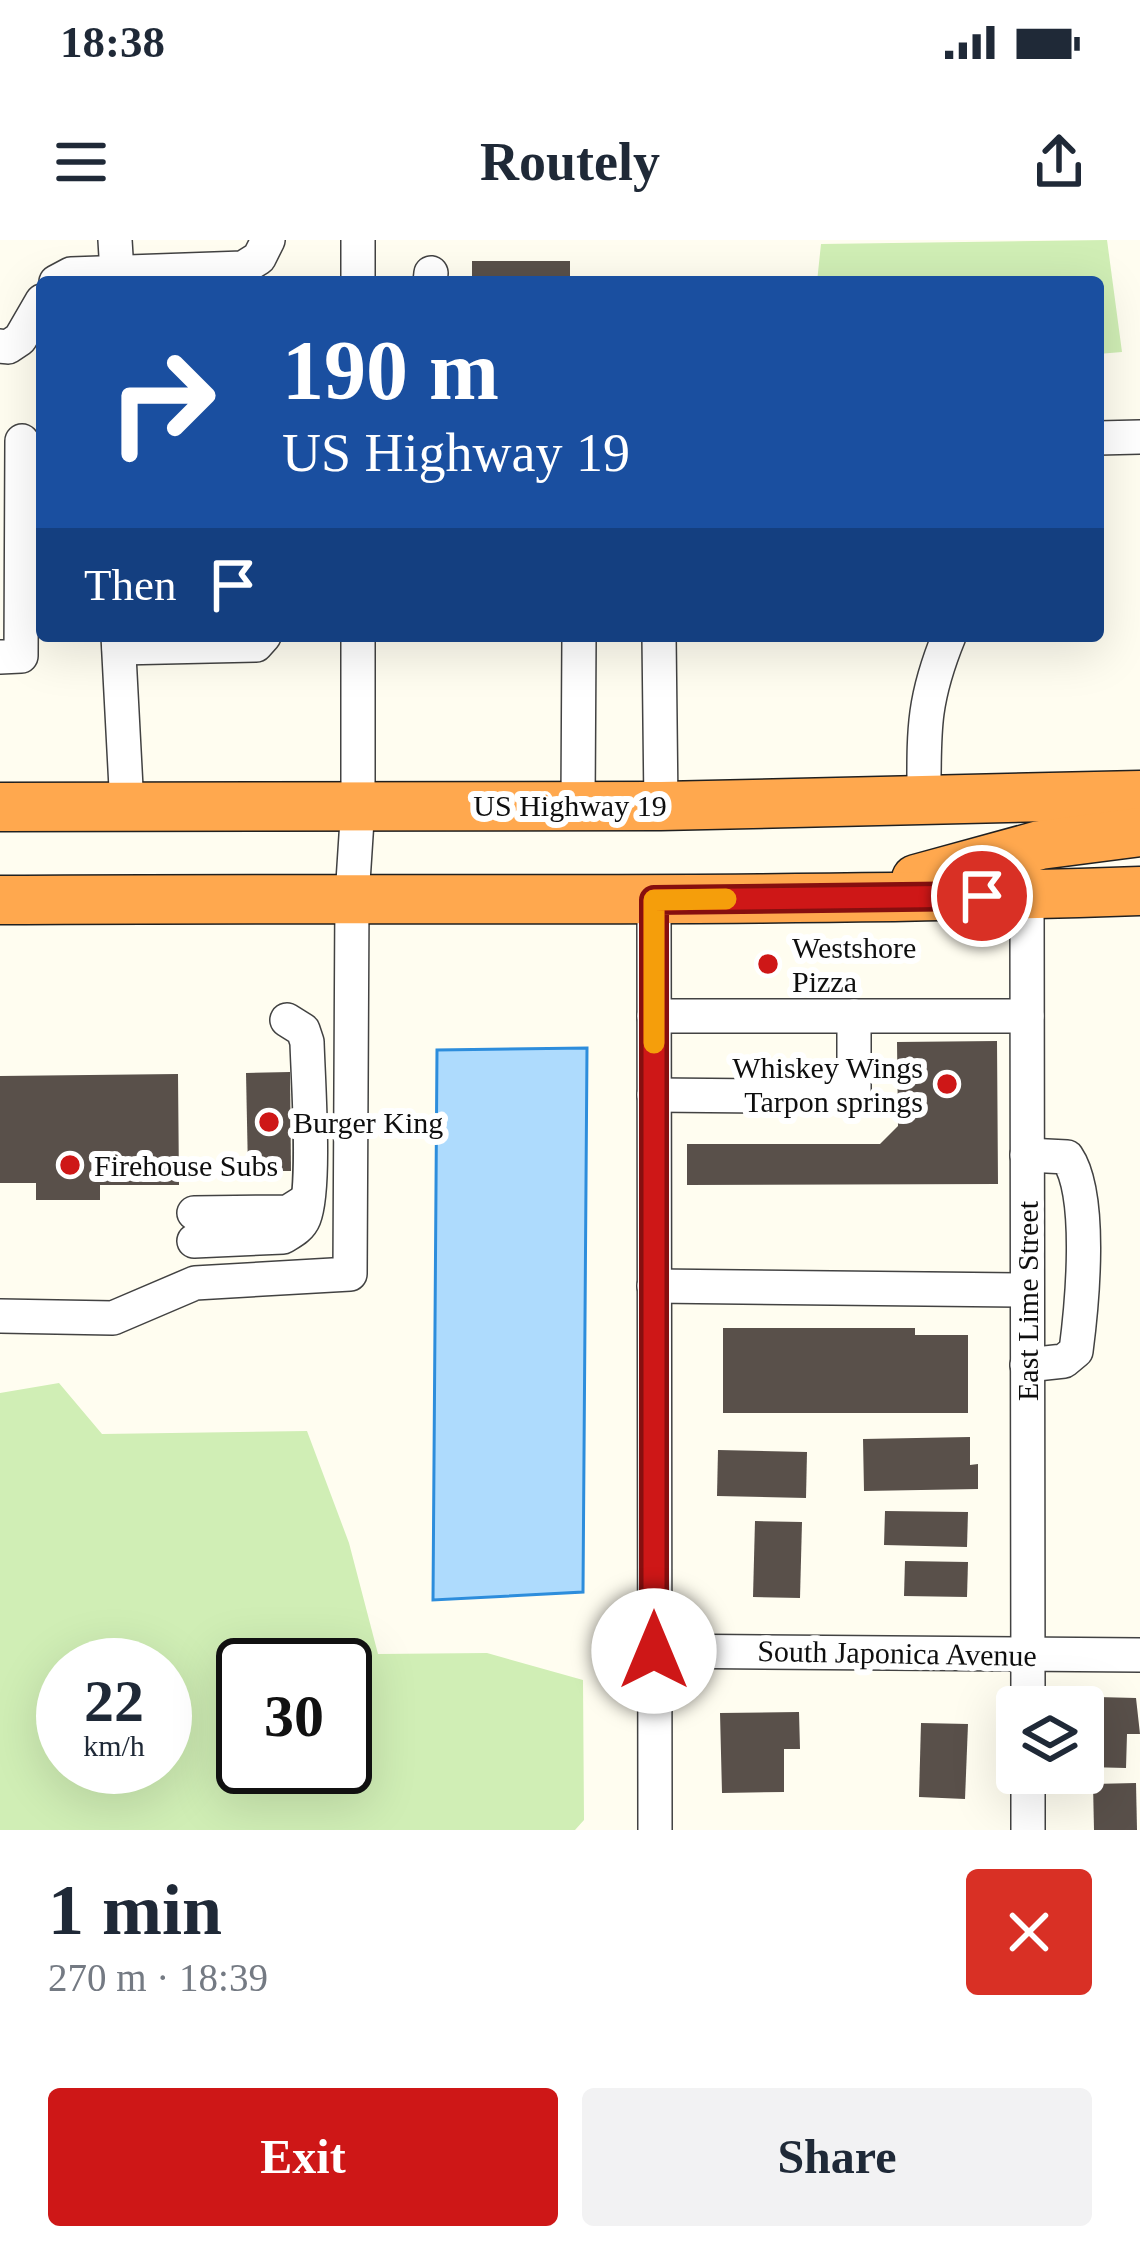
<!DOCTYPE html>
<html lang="en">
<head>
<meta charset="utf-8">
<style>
	:root { --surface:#fff; --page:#f2f2f3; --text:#1f2937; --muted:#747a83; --accent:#ce1717 }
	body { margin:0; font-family:"Times New Roman",serif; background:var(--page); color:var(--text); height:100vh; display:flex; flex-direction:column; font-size:45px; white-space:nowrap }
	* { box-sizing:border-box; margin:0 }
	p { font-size:39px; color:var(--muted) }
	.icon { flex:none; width:66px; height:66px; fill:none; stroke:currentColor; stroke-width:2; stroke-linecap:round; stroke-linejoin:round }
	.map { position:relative; height:1590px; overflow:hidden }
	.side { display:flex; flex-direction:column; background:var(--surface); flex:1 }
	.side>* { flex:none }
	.top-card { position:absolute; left:36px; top:36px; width:1068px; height:366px; border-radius:12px; box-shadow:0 12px 48px #0002; background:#1a4fa0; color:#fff; overflow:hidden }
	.buttons { position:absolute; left:996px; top:1446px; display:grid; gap:24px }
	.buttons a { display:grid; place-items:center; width:108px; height:108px; border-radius:12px; background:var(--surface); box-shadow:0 12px 48px #0002; font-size:60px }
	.speed { position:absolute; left:36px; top:1398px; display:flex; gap:24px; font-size:60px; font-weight:700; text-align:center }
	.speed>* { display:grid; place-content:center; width:156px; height:156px; border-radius:50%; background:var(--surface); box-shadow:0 12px 48px #0002; line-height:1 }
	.speed small { font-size:30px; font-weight:400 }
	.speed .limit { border:6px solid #111; border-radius:18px; background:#fff; color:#111 }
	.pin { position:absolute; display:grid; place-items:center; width:102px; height:102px; color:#fff; margin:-51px; border:6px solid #fff; border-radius:50%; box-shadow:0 3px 12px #0007 }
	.me { position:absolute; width:132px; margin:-66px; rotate:0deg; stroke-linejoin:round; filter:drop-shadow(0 0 9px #0008) }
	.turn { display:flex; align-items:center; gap:42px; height:252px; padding:0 48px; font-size:54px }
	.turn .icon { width:156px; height:156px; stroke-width:2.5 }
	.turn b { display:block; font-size:84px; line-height:102px }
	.then { display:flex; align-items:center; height:114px; padding:0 48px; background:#0003; gap:24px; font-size:45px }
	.round { display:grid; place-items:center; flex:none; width:126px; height:126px; border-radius:12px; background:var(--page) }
	.overview { display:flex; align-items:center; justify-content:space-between; height:204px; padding:0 48px }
	h1 { font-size:72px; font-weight:700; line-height:90px }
	.cta { display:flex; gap:24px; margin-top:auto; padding:24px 48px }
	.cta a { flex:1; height:138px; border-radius:12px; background:var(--accent); color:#fff; font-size:48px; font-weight:700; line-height:138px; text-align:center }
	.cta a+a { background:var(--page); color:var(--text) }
	.status { display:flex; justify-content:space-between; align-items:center; height:84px; padding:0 60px; background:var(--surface); direction:ltr }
	.status svg { height:33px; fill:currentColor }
	header { display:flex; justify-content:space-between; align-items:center; height:156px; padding:0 48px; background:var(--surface); font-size:54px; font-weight:700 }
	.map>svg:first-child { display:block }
</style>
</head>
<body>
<div class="status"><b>18:38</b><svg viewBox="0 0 49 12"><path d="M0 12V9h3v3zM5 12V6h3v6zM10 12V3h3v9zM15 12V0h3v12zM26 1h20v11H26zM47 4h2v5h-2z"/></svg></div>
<header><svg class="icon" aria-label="menu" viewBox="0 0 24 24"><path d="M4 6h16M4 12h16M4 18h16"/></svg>Routely<svg class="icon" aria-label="share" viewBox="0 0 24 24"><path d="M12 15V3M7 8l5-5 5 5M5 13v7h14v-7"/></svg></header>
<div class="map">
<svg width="1140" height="1590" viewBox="0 0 1140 1590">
	<rect width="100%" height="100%" fill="#fffdf0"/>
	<g fill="#d0eeb5" fill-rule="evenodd">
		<path d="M1107,0l15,112 -24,2v-72h-281l4,-38z"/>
		<path d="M59,1143l43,51 205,-3 42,112 29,111 109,-1 96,27 1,140 -9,10h-575v-437zM63,1425h102v102h-102zM243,1425h102v102h-102z"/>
	</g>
	<path fill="#aedbfd" stroke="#2d8ddc" stroke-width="3" d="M587,808l-4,544 -150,8 4,-550z"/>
	<g fill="#59504a">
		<rect x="472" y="21" width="98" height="21"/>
		<path d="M997,801l1,143 -311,1v-41h193l18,-18 -1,-84z"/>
		<path d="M290,832l1,99h-43l-2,-98z"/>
		<path d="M178,834l1,111h-79v15h-64v-17h-36v-107z"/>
		<path d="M723,1088h192v7h53v78h-245z"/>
		<path d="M970,1197v28l8,-1v25l-114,2 -1,-52z"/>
		<path d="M718,1210l89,2 -1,46 -89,-2z"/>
		<path d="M885,1271l83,1 -1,35 -83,-2z"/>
		<path d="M755,1281l47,1 -2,76 -47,-1z"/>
		<path d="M905,1321l63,1 -1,35 -63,-1z"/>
		<path d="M1097,1457l39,1 4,36h-13l-1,34 -39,-1v-26h9z"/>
		<path d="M799,1472l1,37h-16v43l-62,1 -2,-80z"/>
		<path d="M921,1483l47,1 -3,75 -46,-2z"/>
		<path d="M1136,1543l1,47h-43l-1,-46z"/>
	</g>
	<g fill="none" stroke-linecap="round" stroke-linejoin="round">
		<g stroke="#424242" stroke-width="36">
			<g id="minor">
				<path d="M115,0l2,33"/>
				<path d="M358,0v42"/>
				<path d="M56,42l15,-8 172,-6 16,-10 9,-18"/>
				<path d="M430,42l1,-9"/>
				<path d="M0,106l8,1 12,-8 22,-38"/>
				<path d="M1098,198l42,-1"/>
				<path d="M118,396l9,171"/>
				<path d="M659,396l2,170"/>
				<path d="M119,408l137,-3 8,-9"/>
				<path d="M0,417l21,-1 1,-215"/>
				<path d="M924,562c0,-70 -2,-100 25,-166"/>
				<path d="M578,564l1,-168"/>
				<path d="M1027,655l1,812"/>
				<path d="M654,660l1,930"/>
				<path d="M654,776h373"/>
				<path d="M654,855l200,2v-81"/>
				<path d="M1027,915l40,2c26,38 15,148 9,194l-12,10 -37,4"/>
				<path d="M194,973l94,-1 19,-12"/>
				<path d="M194,1001l89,-4c8,-5 17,-9 21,-19 12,-29 4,-140 3,-176l-4,-12 -16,-10"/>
				<path d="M654,1046l373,4"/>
				<path d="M0,1076l113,2 82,-35 155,-9 2,-377 6,-92v-169"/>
				<path d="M654,1411l486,4"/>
				<path d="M1028,1533v57"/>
			</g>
		</g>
		<g stroke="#202020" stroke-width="51">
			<g id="highway">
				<path d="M0,567l661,-1 479,-11"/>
				<path d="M916,639l124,-34 100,-13"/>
				<path d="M0,660c380,-3 760,4 1140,-9"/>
			</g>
		</g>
		<use href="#minor" stroke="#fff" stroke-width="33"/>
		<use href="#highway" stroke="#ffa84e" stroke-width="48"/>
	</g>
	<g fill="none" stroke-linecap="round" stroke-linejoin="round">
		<g stroke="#860f0f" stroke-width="30">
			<path id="route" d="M654,1411v-751l328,-4"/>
		</g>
		<use href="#route" stroke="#ce1717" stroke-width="21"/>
		<path stroke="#f59e0b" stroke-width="21" d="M654,803v-143l72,-1"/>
	</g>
	<g fill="#ce1717" stroke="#fff" stroke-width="4.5">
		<circle cx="768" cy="724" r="12"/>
		<circle cx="947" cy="844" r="12"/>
		<circle cx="269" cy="882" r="12"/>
		<circle cx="70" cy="925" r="12"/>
	</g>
	<g text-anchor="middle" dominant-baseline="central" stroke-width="12" stroke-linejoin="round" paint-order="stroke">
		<g font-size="30" fill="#0f0f0f" stroke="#fff">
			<text x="570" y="565">US Highway 19</text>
			<text transform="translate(1027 1061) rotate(-90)">East Lime Street</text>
			<text transform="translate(897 1413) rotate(1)">South Japonica Avenue</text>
		</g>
		<g font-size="30" fill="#0f0f0f" stroke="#fff" text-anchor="start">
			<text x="792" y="707">Westshore<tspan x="792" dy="34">Pizza</tspan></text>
			<text x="923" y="827" text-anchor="end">Whiskey Wings<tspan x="923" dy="34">Tarpon springs</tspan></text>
			<text x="293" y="882">Burger King</text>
			<text x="94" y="925">Firehouse Subs</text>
		</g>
	</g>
</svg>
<div class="buttons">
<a><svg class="icon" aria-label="layers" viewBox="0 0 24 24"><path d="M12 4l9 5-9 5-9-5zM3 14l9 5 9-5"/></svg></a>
</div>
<div class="speed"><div>22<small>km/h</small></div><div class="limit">30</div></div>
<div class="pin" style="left:982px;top:656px;background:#d93025"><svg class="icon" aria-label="arrive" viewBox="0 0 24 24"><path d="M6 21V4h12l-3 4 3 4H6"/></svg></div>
<svg class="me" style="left:654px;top:1411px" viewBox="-20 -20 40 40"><circle r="19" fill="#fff"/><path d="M0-13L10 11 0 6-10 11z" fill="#ce1717"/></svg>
<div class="top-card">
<div class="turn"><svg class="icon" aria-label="right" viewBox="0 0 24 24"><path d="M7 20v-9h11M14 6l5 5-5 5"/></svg><div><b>190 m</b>US Highway 19</div></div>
<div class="then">Then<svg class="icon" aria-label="arrive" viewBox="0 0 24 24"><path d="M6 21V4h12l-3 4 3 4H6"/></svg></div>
</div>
</div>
<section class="side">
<div class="overview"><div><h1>1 min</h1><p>270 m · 18:39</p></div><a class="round" style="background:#d93025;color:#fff"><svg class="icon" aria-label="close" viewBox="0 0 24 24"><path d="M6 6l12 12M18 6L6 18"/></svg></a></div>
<div class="cta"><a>Exit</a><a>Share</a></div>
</section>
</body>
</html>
